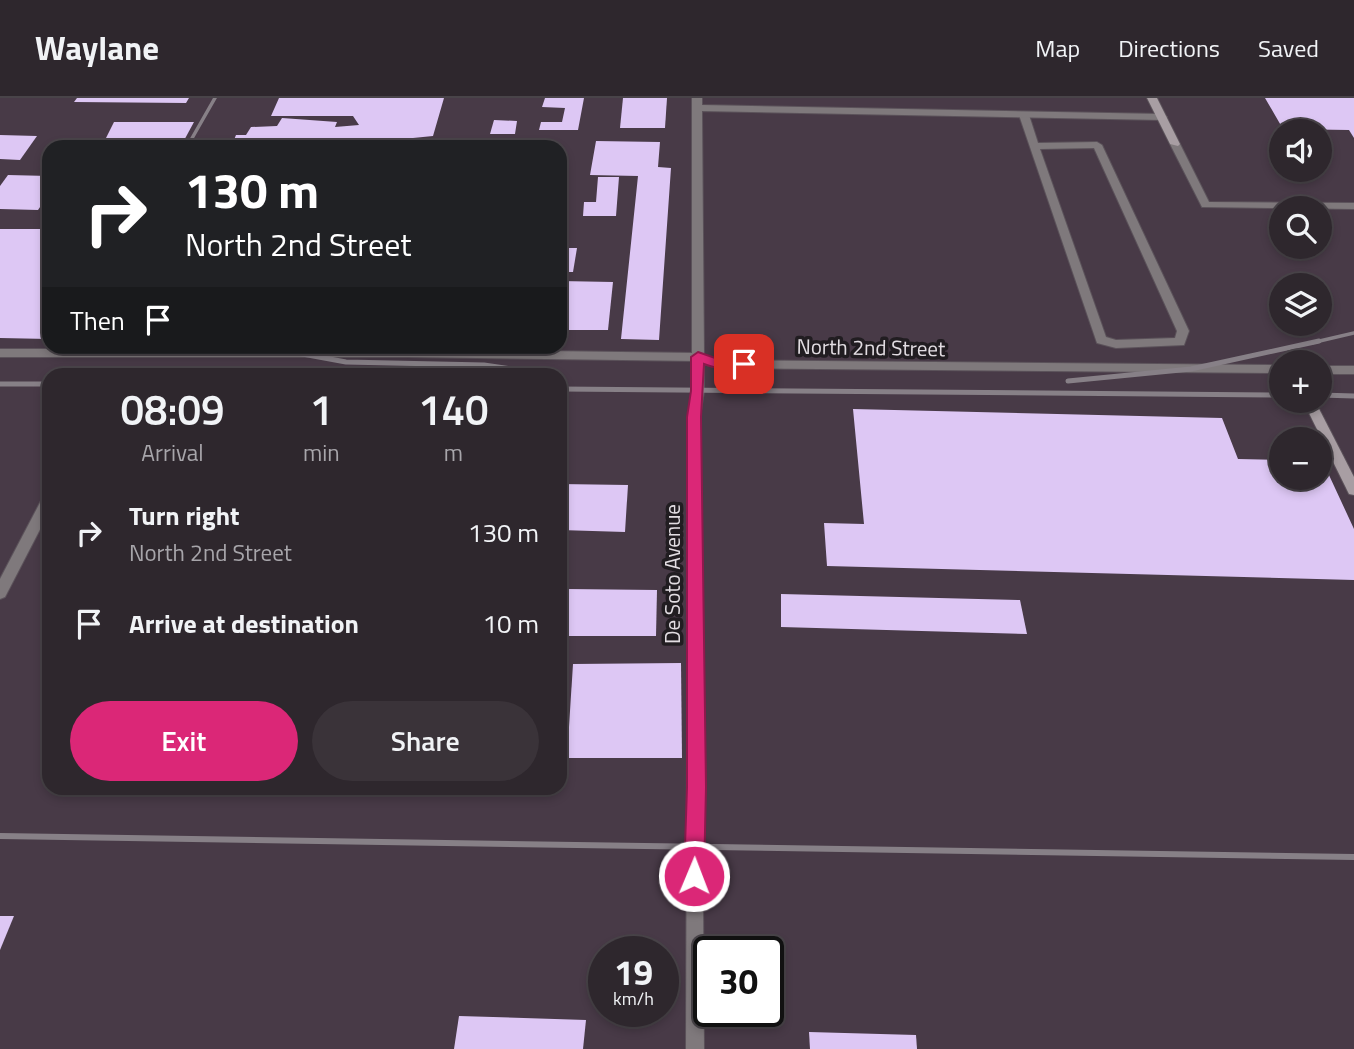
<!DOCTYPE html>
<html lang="en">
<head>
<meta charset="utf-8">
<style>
	:root { --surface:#2e272d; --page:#3a3339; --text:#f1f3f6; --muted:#a7a5aa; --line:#494449; --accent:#db2777 }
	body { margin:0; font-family:"Titillium Web",sans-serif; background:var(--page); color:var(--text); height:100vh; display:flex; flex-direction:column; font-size:26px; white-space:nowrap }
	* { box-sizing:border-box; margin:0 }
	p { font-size:23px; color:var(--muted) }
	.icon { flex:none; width:38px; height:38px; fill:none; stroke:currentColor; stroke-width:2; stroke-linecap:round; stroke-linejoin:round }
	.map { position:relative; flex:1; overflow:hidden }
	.details { position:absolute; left:42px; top:270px; width:525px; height:427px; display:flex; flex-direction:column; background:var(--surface); border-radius:21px; box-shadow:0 4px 10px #0003,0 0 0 2px var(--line) }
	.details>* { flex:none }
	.top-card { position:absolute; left:42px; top:42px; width:525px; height:214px; border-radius:21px; box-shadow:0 4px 10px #0003,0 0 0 2px var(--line); background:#202124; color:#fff; overflow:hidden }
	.fabs { position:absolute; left:1269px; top:21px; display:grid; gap:14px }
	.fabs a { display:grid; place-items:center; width:63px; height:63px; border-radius:50%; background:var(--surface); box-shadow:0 4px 10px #0003,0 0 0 2px var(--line); font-size:35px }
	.speed { position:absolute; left:588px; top:838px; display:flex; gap:14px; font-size:35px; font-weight:700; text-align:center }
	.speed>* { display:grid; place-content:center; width:91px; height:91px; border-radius:50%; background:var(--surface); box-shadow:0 4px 10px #0003,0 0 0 2px var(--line); line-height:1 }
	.speed small { font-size:18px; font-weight:400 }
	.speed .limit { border:4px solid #111; border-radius:10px; background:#fff; color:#111 }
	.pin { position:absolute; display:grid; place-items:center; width:60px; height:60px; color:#fff; margin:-30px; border-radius:14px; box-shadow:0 4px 10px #0006 }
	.me { position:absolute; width:77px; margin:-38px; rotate:1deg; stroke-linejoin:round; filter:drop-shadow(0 0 5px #0008) }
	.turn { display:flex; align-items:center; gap:24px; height:147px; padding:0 28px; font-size:32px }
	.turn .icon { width:91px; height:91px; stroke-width:2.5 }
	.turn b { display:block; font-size:49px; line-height:60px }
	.then { display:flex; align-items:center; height:66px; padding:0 28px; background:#0003; gap:14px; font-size:26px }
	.eta { display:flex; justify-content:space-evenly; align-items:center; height:119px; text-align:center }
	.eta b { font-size:42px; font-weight:600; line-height:49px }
	.button { display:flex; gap:14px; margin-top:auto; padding:14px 28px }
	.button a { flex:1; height:80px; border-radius:42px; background:var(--accent); color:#fff; font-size:28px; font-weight:600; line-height:80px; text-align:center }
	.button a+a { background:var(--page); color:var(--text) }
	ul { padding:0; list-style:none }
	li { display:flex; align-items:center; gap:21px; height:91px; padding:0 28px }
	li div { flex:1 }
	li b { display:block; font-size:26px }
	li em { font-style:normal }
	header { display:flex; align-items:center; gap:42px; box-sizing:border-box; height:98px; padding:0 35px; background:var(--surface); border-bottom:2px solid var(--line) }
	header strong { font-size:33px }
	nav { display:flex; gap:38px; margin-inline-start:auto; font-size:24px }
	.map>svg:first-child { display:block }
</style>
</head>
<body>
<header>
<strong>Waylane</strong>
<nav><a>Map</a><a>Directions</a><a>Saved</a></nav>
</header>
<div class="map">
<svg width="1354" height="951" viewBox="0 0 1354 951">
	<rect width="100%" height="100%" fill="#3d343c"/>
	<path fill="#483a47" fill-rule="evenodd" d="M0,0h1354v951h-1354zM1281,33h39v39h-39zM49,49h511v199h-511zM1281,110h39v39h-39zM1281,187h39v39h-39zM1281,264h39v39h-39zM49,276h511v414h-511zM1281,341h39v39h-39zM604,854h59v60h-59zM709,854h59v60h-59z"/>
	<g fill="#ddc7f4">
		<path d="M77,0h112l-3,5 -112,-1z"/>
		<path d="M279,0h165l-11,38 -20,2 -5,9h-42l4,-9h-12l-8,9h-119l5,-12h10l5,-8 26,-1 5,-8 55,4 -2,5 24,-2 -6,-9h-82z"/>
		<path d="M545,0h39l-6,32h-39l2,-8h21l3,-14 -23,-1z"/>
		<path d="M623,0h44l-2,30h-45z"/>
		<path d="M1265,0h89v40l-5,-8 -66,-1z"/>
		<path d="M494,22l23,1 -2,13h-25z"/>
		<path d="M114,24h80l-13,24h-79z"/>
		<path d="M0,37l37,1 -17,24 -20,-1z"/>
		<path d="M596,43l64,1 -2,25 13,1 -12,172 -38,-1 17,-163 -48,-1z"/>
		<path d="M8,77l41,1v18l-11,16 -38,-1v-23z"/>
		<path d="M598,79h21l-3,39h-33l1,-14h12z"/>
		<path d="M0,131h49v110l-49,-1z"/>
		<path d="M560,150h17l-4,24h-13z"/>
		<path d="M560,183l53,1 -5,48h-48z"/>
		<path d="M853,311l369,9 16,41 43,1v18h39v-18h2l32,69v51l-527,-14 -3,-43 40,1z"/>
		<path d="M560,386l68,1 -3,47 -65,-2z"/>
		<path d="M567,491l90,1 -1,46h-94z"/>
		<path d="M781,496l239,6 7,34 -246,-7z"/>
		<path d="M681,565l1,95h-115l6,-94z"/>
		<path d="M259,690h134l-2,9 -134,-4z"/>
		<path d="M0,818h14l-14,34z"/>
		<path d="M459,918l127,4 -3,29h-129z"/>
		<path d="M809,934l107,3 1,14h-107z"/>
	</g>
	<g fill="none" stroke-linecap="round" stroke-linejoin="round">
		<g stroke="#5b525a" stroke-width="2">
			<g id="lane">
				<path d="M1024,14l5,3 9,28 59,-1 5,3 87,186 -5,14 -68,3 -19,-5 -78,-228zM1094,50l83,183 -2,7 -59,2 -10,-3 -66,-188z"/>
				<path d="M1172,44l8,2 29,58 145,1v6l-152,-2 -32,-63z"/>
				<path d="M0,251h407l290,4 6,4 -6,4 -290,-4h-407z"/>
				<rect x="1320" y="268" width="34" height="8"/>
			</g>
		</g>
		<g stroke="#5b525a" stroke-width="2">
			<g id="street">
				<path d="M692,0h10v7l460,9 5,3 -5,3 -460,-9 2,244 14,5 563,5v8l-564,-5 -13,-4v27l-4,26 4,632h-18l2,-632 4,-26z"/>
				<path d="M49,396v18l-44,85 -5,2v-20l44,-84z"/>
			</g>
		</g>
		<g stroke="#5b525a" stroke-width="2">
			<g id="secondary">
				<path d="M1147,0h10l23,46 -2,2 -8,-2z"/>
				<path d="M1303,303h12l39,76v18l-5,-1z"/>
			</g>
		</g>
		<use href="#lane" fill="#7f797c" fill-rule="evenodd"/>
		<use href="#street" fill="#7f797c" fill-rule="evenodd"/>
		<use href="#secondary" fill="#a89ea3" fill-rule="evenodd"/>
		<g stroke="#878087" stroke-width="3.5">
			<path d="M187,49l28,-49"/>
			<path d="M1311,245l43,-10"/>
		</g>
		<g stroke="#878087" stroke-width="5">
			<path d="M259,248l87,16 138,3 62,9"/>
			<path d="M1068,283l123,-12 128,-28"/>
			<path d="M0,286h49"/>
			<path d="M560,291l721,6"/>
			<path d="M1320,297l34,1"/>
		</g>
		<path stroke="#878087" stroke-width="6" d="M0,738l1354,21"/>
	</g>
	<path fill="#db2777" stroke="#8e194d" stroke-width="2" d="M698,254l20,7 26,1 6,4c-9,10 -33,5 -46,0l-3,53 5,370 -2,89 -3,6 -7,3 -7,-3 -3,-6 3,-89v-370l4,-26v-34z"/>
	<g text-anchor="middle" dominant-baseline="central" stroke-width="7" stroke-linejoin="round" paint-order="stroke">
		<g font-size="21" fill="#e2dde2" stroke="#211d21">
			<text transform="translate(871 249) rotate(1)">North 2nd Street</text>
			<text transform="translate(672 476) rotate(-90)">De Soto Avenue</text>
		</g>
	</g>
</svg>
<div class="fabs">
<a><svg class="icon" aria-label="sound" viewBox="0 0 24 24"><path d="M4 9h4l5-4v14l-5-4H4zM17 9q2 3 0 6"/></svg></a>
<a><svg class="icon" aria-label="search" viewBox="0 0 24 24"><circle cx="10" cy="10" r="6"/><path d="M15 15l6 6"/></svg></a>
<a><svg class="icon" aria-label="layers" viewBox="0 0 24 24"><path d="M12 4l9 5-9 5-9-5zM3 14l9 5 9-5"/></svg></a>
<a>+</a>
<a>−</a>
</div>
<div class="speed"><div>19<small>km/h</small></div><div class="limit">30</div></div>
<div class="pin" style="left:744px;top:266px;background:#d93025"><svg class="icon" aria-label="arrive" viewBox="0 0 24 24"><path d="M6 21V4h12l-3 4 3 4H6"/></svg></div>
<svg class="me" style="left:694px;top:778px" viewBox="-20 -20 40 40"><circle r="17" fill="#db2777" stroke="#fff" stroke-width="3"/><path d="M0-11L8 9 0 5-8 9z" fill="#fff"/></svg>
<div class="top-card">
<div class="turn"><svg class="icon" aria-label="right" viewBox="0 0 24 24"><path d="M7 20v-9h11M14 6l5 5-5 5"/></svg><div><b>130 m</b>North 2nd Street</div></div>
<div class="then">Then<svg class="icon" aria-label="arrive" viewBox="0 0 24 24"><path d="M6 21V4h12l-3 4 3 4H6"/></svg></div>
</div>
<section class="details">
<div class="eta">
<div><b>08:09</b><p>Arrival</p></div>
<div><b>1</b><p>min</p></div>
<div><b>140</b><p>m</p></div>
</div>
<ul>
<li><svg class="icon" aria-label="right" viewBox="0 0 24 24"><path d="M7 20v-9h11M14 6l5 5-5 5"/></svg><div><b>Turn right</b><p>North 2nd Street</p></div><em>130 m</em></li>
<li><svg class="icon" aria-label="arrive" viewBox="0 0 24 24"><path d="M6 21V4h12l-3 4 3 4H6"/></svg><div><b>Arrive at destination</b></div><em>10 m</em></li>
</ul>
<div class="button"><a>Exit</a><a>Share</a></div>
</section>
</div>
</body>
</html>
